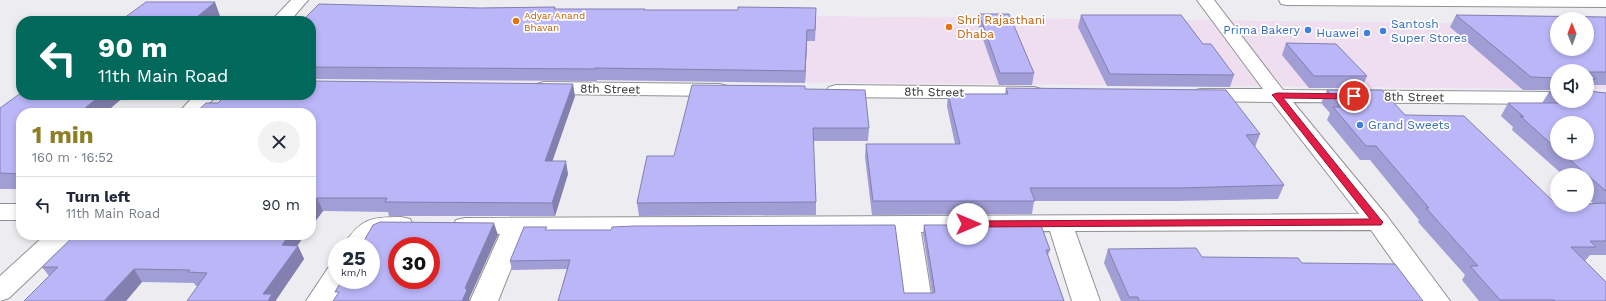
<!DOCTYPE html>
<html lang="en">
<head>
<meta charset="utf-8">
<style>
	:root { --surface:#fff; --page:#f2f2f3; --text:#1f2937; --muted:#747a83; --line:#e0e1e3; --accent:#8e7e25 }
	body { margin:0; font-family:"Work Sans",sans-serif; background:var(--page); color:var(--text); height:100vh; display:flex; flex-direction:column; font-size:15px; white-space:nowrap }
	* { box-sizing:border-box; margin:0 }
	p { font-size:13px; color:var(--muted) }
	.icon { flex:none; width:22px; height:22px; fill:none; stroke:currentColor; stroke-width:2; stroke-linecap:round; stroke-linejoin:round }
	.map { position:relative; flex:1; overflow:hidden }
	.details { position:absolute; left:16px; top:108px; width:300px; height:132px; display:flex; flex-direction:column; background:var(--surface); border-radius:16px; box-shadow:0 2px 6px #0003 }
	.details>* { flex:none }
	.hud { position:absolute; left:16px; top:16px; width:300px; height:84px; border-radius:16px; box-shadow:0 2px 6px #0003; background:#00695c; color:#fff; overflow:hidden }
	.needle { width:26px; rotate:359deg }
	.controls { position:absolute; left:1550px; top:12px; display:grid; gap:8px }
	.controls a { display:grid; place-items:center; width:44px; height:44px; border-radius:50%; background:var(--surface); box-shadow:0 2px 6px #0003; font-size:20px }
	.speed { position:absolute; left:328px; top:237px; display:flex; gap:8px; font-size:20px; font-weight:700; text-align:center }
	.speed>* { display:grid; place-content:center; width:52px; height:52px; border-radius:50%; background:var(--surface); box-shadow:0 2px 6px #0003; line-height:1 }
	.speed small { font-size:10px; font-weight:400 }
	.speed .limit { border:6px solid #d22; background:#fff; color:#111 }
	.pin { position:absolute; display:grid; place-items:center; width:34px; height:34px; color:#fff; margin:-17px; border:2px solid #fff; border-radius:50%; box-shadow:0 1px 4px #0007 }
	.me { position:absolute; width:44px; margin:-22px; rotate:90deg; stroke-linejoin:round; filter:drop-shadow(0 0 3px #0008) }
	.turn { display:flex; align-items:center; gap:14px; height:84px; padding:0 16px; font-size:18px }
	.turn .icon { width:52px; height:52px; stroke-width:2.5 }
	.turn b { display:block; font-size:28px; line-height:34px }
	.round { display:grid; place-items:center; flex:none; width:42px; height:42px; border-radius:21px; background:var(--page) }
	.overview { display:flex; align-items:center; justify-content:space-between; height:68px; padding:0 16px }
	h1 { font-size:24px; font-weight:700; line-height:30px; color:var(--accent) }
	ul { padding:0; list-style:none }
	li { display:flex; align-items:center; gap:12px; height:56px; padding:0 16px; border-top:1px solid var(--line) }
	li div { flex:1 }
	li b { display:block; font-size:15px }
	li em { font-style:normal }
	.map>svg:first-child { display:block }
</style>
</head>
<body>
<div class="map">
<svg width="1606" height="301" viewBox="0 0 1606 301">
	<rect width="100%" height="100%" fill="#ededf1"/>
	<path fill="#eedef0" d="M330,11l1227,13v25h30l19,-25v65h-19v-18h-30v18l-1246,-11z"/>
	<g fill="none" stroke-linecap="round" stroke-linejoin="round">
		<g stroke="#919195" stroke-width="2">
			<g id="street">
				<path d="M291,0h17l-18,21h-19z"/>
				<path d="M1197,0h17l69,90 274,2v9h8l-8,3 -264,-2 94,114 63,85h-29l-50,-71 -296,1 25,70h-28l-22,-70 -129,1 11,69h-28l-8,-69 -371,2 -27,67h-28l30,-67h-35l-9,-2 -3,-6 3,-6 9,-2 894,-4 -87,-112 -72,-1 -7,-2 -3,-4 3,-4 7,-2h63z"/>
				<path d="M544,82l176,2 7,2 3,4 -3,4 -7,2 -176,-2 -7,-2 -3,-4 3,-4z"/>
				<path d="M836,85l198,2 7,2 3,4 -3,4 -7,2 -198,-2 -7,-2 -3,-4 3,-4z"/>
				<path d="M195,95h22l-17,18h-22z"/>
				<rect x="0" y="204" width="21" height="16"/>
				<path d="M401,217l9,2 3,6 -3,6 -9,2h-19l-13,13h-26c17,-27 27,-29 58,-29z"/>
				<path d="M45,235h27l-3,6 -60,57 -9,3v-25z"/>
				<path d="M337,265v15h10l-13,21h-28l22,-33z"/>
			</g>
		</g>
		<g stroke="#919195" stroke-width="2">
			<path id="secondary" d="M1279,0h327v7l-319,-2 -6,-1z"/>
		</g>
		<use href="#street" fill="#fff" fill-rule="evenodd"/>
		<use href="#secondary" fill="#fff" fill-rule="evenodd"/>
	</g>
	<g fill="#a19dd5" fill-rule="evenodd">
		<path d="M555,7v2l90,1 171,10 -1,21h-8l-2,42 -208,-3v1l-286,-2v-58l169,-13z"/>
		<path d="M979,14l55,59 -2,12h-33l-21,-60z"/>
		<path d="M1081,15l122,29 31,31 -4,12 -123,-1 -29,-59z"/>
		<path d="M1456,15l150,2v68h-13v2l-2,4 15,2v162h-16l-5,6 21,40h-127l-17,-21 3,-5 -47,-53 1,-2 -49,-60h-10l-33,-40 3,-7 -9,-10 6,-13 78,25 151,89h38l-7,-7v-22h-24l-51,-45 1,-3 -12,-11 7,-13h34l7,-11h8v9h30v-30h-30v19h-34l-73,-63zM1557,123l30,30h-30z"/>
		<path d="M1286,43l81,33 -5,12h-53l-27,-33z"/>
		<path d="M1006,88l254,46 -5,13 29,38 -6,14 -102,2h-142l-2,13 -160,1 -7,-58 1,-13h89l-8,-38 1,-12h57z"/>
		<path d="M805,89l64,39 -1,13h-55l3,61v13l-177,1 -2,-13 37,-47z"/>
		<path d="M126,95l-21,18h-84v76h-21v-81z"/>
		<path d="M575,96l-23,65 16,13 -13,42h-166l-1,-4 -65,-1 -12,16v-114l-93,-10z"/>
		<path d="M924,225l126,25 -2,5 16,46h-506l9,-32 -55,1 -2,-9 38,-31 356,63h28l-9,-59z"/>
		<path d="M298,246l6,13 -28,41 -80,-14 -2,-3 -52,-1 -16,19h-102l25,-25 -7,-9z"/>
		<path d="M1108,249l94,8 221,44h-302l-17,-38z"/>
	</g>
	<g fill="#837fae">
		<path d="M215,2l5,14 -6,5h-22z"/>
		<path d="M807,30v11l-2,42v-12z"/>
		<path d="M1596,78l-6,9h3l-6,10v-9l6,-9z"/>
		<path d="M573,84l2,12 -27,78 -3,-13z"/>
		<path d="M101,95h25l-21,18h-26z"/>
		<path d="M566,161l2,13 -13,42 -3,-13z"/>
		<path d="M317,198l6,13 -12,16v-21z"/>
		<path d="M494,223l4,12 -29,64 1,2h-8l3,-13z"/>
		<path d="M289,235h16l-17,24 -6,-14z"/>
		<path d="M298,246l6,13 -28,41v1h-9l-4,-7z"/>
		<path d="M134,269l8,13 -16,19h-22z"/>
	</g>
	<g fill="#bbb6f8" stroke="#837fae" fill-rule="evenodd">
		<path d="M146,2h69l-23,19h-72z"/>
		<path d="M319,4l161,4 75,-1 -1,2h91l-1,1h94v-3l78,1 -1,22h-8l-2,41 -210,-3v1l-284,-2v-46h-9z"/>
		<path d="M979,14h30l25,59h-34z"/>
		<path d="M1081,15h100l22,29h8l23,31 -124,-1z"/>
		<path d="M1456,15l150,2v55h-18l8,6 -3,1v8l-6,1v-17h-30v7l-26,-1zM1557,19h30v30h-30z"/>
		<path d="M1286,43l50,1 31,32h-53z"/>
		<path d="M311,81l262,3 -28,77h21l-14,42 -167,-1 2,-4h-70l-6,8v-93h-116l11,-10h12l8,-8h85z"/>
		<path d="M692,85l113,1v3l60,1 4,38h-56l3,74 -179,1 10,-47h27z"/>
		<path d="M1006,88l220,2 34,44 -14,1 38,50 -104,3h-150l5,13h-162l-7,-57h94l-12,-50h60z"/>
		<path d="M1327,90h55l23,25 59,1 92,88h1v1h30v-1l19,-1v38h-16l6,6h-25l35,35v19h-51l-1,-1h-54l-30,-34h8l-52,-58h3l-53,-62h-10l-33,-39h8z"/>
		<path d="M1587,90l1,1 18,2v98l-44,-38h25v-30h-30v26l-37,-33 4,1 -16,-14h54l-3,-2h28z"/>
		<path d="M1549,92h8v7z"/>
		<path d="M21,93v2h80l-22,18h-58v61l-21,-1v-65z"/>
		<path d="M380,222l114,1 -29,65 2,2 -5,11h-129l6,-9h-4l7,-12h29v-34h-10l12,-21zM397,246h34v34h-34z"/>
		<path d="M895,225l9,68h29l2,-1 -11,-67h117l9,25h-4l18,51h-506l12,-41 -60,1 14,-34h23l-2,3h66l1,-3 22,-1z"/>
		<path d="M75,235h214l-7,10 16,1 -35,48h9l-4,7h-81l20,-28 -19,-1 2,-2 -56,-1 -30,32h-80l34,-34h-16z"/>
		<path d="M1196,248l6,9 96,1 4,5 93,1 28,37h-284l-1,-4h-9l-21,-48z"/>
	</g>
	<path fill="#e11d48" stroke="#92132f" d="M1277,93l80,1 2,2 -2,2 -3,1 -71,-1 98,122 2,2 -2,3 -413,2 -5,-3 5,-3 402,-2 -96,-122 -2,-2 2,-1z"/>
	<g fill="#e8710a" stroke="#fff" stroke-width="1.5">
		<circle cx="516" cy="21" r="4"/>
		<circle cx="949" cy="27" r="4"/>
	</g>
	<g fill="#3f7fe0" stroke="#fff" stroke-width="1.5">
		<circle cx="1308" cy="30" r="4"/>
		<circle cx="1383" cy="31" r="4"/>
		<circle cx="1367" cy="33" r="4"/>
		<circle cx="1360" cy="125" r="4"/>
	</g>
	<g text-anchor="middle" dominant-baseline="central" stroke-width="3.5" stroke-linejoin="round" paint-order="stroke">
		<g font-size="10" fill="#c56008" stroke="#fff" text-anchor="start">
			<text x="524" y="15">Adyar Anand<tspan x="524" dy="12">Bhavan</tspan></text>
		</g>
		<g font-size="12" fill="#c56008" stroke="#fff" text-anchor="start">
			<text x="957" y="20">Shri Rajasthani<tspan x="957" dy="14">Dhaba</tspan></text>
		</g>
		<g font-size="12" fill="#366cbe" stroke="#fff" text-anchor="start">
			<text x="1391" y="24">Santosh<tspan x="1391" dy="14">Super Stores</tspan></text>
			<text x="1300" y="30" text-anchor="end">Prima Bakery</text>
			<text x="1359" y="33" text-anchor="end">Huawei</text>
			<text x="1368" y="125">Grand Sweets</text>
		</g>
		<g font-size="12" fill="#333335" stroke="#fff">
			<text transform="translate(610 89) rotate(1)">8th Street</text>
			<text transform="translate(934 92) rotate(1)">8th Street</text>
			<text transform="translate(1414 97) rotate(1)">8th Street</text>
		</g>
	</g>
</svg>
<div class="controls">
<a><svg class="needle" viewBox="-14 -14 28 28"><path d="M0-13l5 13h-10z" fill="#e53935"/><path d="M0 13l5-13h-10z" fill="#747a83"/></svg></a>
<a><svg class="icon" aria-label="sound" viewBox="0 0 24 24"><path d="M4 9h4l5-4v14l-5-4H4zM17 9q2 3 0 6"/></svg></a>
<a>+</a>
<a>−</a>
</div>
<div class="speed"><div>25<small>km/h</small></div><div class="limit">30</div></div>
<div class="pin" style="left:1354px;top:96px;background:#d93025"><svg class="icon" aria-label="arrive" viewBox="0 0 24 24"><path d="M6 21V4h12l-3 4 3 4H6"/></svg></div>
<svg class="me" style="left:968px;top:224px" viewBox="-20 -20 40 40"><circle r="19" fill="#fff"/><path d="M0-13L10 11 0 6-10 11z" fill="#e11d48"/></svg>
<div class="hud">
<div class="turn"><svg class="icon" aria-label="left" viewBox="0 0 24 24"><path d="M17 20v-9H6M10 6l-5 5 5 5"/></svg><div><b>90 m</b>11th Main Road</div></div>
</div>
<section class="details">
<div class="overview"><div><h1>1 min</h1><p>160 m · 16:52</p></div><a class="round"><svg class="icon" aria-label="close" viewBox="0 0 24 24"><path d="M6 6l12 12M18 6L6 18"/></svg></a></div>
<ul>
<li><svg class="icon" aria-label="left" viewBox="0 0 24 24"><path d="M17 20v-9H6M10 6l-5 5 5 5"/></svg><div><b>Turn left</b><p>11th Main Road</p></div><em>90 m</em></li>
</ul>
</section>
</div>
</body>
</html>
